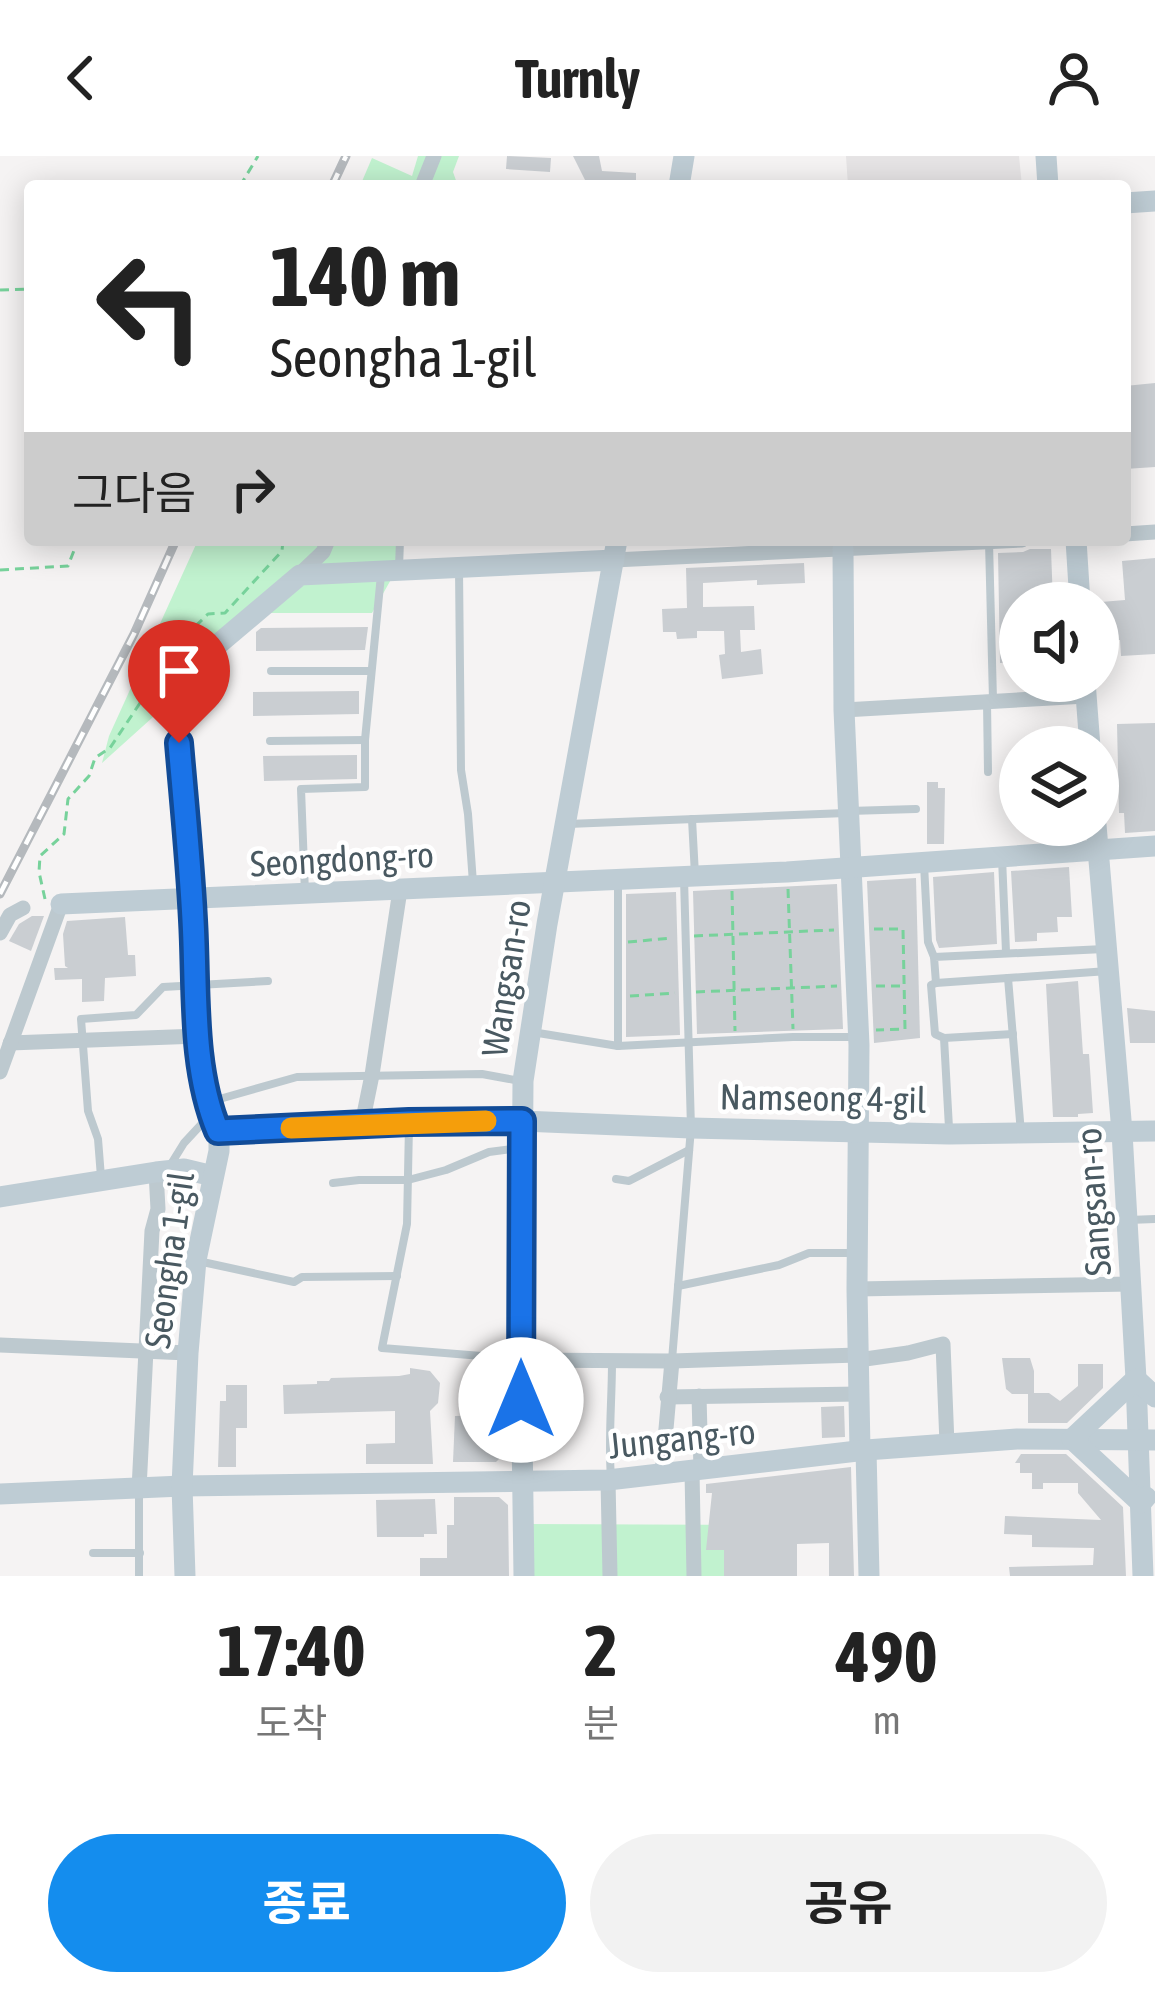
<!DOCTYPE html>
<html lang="ko">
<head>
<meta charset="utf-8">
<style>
	:root { --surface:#fff; --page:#f2f2f2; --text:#222; --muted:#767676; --accent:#148dee }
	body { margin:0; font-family:"Asap Condensed","Noto Sans KR",sans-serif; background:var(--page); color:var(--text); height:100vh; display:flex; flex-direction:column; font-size:45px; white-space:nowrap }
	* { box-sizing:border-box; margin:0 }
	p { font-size:39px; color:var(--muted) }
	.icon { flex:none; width:66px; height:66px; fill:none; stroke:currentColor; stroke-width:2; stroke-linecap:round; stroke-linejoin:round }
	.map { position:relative; height:1420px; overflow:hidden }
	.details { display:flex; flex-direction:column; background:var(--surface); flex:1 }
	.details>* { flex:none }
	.top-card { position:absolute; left:24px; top:24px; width:1107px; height:366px; border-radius:12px; box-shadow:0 6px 30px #0003; background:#fff; color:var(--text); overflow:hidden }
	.fabs { position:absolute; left:999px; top:426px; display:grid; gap:24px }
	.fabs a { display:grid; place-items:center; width:120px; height:120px; border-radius:50%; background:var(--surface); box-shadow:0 6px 30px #0003; font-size:60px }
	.pin { position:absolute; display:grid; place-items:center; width:102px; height:102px; color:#fff; margin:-123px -51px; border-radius:50% 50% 50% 0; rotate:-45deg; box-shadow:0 0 12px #0007 }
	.pin .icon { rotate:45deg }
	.me { position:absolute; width:132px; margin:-66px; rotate:0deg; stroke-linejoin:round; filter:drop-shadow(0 0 9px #0008) }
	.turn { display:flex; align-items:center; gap:42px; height:252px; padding:0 48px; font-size:54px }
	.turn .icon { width:156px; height:156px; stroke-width:2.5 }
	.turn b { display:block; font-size:84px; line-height:102px }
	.then { display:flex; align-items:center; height:114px; padding:0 48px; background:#0003; gap:24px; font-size:45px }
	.eta { display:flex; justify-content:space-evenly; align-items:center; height:204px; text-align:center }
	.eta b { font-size:72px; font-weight:700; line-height:84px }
	.button { display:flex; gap:24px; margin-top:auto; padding:24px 48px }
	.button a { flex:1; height:138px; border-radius:72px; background:var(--accent); color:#fff; font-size:48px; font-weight:700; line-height:138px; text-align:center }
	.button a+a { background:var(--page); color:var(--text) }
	header { display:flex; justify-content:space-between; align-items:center; height:156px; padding:0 48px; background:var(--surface); font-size:54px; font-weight:700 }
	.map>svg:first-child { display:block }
</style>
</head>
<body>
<header><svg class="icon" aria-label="back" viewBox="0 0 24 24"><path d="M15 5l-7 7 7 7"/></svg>Turnly<svg class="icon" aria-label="person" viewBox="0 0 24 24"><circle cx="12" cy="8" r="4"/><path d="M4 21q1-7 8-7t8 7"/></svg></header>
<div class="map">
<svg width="1155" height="1420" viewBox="0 0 1155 1420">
	<rect width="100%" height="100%" fill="#f5f3f3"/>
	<path fill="#e6e4e5" d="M846,0h173l3,30h-174z"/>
	<g fill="#c1f2cf">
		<path d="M418,0h41l-6,16 5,14h-98l12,-28 40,18z"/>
		<path d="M198,384h199v29l-25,44h-107l-72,68 -91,82 7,-27z"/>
		<path d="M526,1368l259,1v51h-257z"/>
	</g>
	<g fill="#caced2">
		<path d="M507,0l44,2 -1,14 -44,-3z"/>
		<path d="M573,0h26l3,15 34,2v13h-48z"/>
		<path d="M1155,227v84l-30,2v-83z"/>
		<path d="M1030,393h21l2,54h-33v59l-20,1 -2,-110 25,-1z"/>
		<path d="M1155,402v96l-34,2 -1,-16 -16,1 -3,-39 24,-2 -3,-39z"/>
		<path d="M804,407l1,20 -48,2v-5l-54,3v24l51,-1 1,24h-15l1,22 20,-3 2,25 -41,5 -3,-24 6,-1 -1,-23h-27v7l-20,1 -1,-7h-13l-1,-23 25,-1 -1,-40z"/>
		<path d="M368,471l-3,23 -109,1v-19l5,-4z"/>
		<path d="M359,535v23l-106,2v-24z"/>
		<path d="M1155,567v108l-30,2 -1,-20h-5l-2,-89z"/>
		<path d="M357,599v24l-93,2 -1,-25z"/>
		<path d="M927,626h11v6h7l-1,56h-17z"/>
		<path d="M1069,711l3,50h-15l1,15 -21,1v8l-22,1 -4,-71z"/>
		<path d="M994,716l3,72 -58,4 -3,-8 -3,-63z"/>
		<path d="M916,722l4,160 -46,5 -7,-162z"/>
		<path d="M837,728l6,145 -146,5 -4,-143z"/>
		<path d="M676,736l4,143 -54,2v-143z"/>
		<path d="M32,760h12l-13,35 -22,-10 10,-17z"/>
		<path d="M125,761l3,38h7l1,21 -31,2 -1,23 -22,1v-23l-27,1 -1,-12h14l-3,-2 -2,-32 4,-13z"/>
		<path d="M1078,825l5,73h6l4,59 -15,1v3h-25l-7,-133z"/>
		<path d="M1127,852l28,3v32h-25z"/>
		<path d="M1002,1202h28l4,13v22h15l11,8 18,-15v-22h25v24l-36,35h-39v-29h-16l-6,-5z"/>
		<path d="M410,1212l20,3 10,12 -2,20 -8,8 3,53h-67v-20l29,-1v-32l-111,3 -1,-29 34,-1v-3h12l2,-3 68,-2 11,-2z"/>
		<path d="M226,1229h21v43h-11v39h-18l2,-66h6z"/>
		<path d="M844,1250l1,31 -23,1 -1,-31z"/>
		<path d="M503,1259l2,38 -9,9h-43l2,-46z"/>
		<path d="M1021,1298h45l57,53 3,69h-116l-1,-9 84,-2 1,-17 -62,-1v-12l-28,-1 1,-18 96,4 -23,-27v-10h-35v6h-11v-16h-12v-10h-5z"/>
		<path d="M851,1311l3,109h-25v-33l-32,1v32h-73v-26h-18l6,-57h-6v-9z"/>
		<path d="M454,1341h45l9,8 1,71h-89v-18h27v-33h7z"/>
		<path d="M435,1343l2,35h-13v3h-47l-1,-37z"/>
	</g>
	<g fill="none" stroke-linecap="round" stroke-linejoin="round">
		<g stroke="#77d29b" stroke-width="3" stroke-dasharray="9 6" stroke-linecap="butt">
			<path d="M240,30l18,-30"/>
			<path d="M0,134l30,-1"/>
			<path d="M0,414l68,-4 10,-26"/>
			<path d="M788,733l5,140"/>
			<path d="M732,735l3,140"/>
			<path d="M45,743l-6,-27 1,-16 24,-22 4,-35 21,-23 6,-18 15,-10 56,-84 3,-12 39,-38 17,-1 57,-62 1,-11"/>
			<path d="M874,773h29l2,100 -29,1"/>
			<path d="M694,780l140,-6"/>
			<path d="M628,786l44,-4"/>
			<path d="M876,830h27"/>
			<path d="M696,836l141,-6"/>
			<path d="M630,840l45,-3"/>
		</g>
		<g stroke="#bdc9cf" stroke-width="8">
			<path d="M989,386l4,158"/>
			<path d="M399,412l1,-28"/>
			<path d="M459,413l2,201 7,44 5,69"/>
			<path d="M271,515h99"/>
			<path d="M987,546l1,70"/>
			<path d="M270,585l95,-1"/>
			<path d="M849,655l67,-2"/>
			<path d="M692,663l3,56"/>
			<path d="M568,668l278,-11"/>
			<path d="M1002,702l4,94"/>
			<path d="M924,708l4,78 6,15"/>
			<path d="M305,737l-4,-104 64,-2v-47l16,-165"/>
			<path d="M1104,793l-170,8 2,26 172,-12"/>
			<path d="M1008,822l13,155"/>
			<path d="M936,827l-5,2 4,49 9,4 5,90"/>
			<path d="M532,876l86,14 175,-9h64"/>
			<path d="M944,882l69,-4"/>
			<path d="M618,890v-161"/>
			<path d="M209,946l88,-25 185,-3 38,7"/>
			<path d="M409,969l-2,99 -25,124 137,11"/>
			<path d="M171,1008l13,-21 26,-28"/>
			<path d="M101,1021l-3,-38 -10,-28 -7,-92 55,-4 27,-28 105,-6"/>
			<path d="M616,1023l13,2 60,-31"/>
			<path d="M333,1027l26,-3h49l38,-10 43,-18 31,-4"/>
			<path d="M1129,1064l26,-1"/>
			<path d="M198,1105l96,21 8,-5 95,-1"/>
			<path d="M678,1130l101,-21 30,-12h48"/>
			<path d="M672,1204l19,-232 -7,-250"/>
			<path d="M611,1322c-3,-39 1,-77 1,-116"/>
			<path d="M93,1397h47"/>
			<path d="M139,1420v-82"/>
		</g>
		<g stroke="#bdc9cf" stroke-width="15">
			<path d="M422,30l12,-30"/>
			<path d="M1125,378l30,-2"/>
			<path d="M614,404l408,-20"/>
			<path d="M300,418l23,-22 5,-12"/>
			<path d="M844,554l242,-14"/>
			<path d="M0,777l10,-18 13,-7"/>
			<path d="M10,887l189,-7"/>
			<path d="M0,916l61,-168"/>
			<path d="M362,968l10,-49 28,-185"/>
			<path d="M857,1133l274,-5"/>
			<path d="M0,1189l188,8"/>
			<path d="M521,1204l151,1 186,-6"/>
			<path d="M858,1204l50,-7 35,-9 4,100"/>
			<path d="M699,1240l2,74"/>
			<path d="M667,1241l192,-3"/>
			<path d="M692,1315l2,105"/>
			<path d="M662,1318l10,-113"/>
			<path d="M608,1324l2,96"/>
			<path d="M139,1333l13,-258 6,-22 -2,-37"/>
		</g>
		<g stroke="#beccd4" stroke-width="21">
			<path d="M1046,0l2,30"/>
			<path d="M679,30l5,-30"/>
			<path d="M1125,47l30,-2"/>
			<path d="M1076,384l4,63"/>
			<path d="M843,393l1,161 15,335 -2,244 3,162"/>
			<path d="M1085,525l5,66"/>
			<path d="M1096,669l26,307 14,247 7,197"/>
			<path d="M61,748l726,-32 368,-26"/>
			<path d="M219,975l190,-9 113,-1 169,7 258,6 206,-3"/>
			<path d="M0,1041l156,-25 28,-3 29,7"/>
			<path d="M866,1294l3,126"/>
			<path d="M0,1338l182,-8 426,-6 258,-30 151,-11 138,1"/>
			<path d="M1146,1341l-5,6 -69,-64 64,-60 19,18"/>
			<path d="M185,1420l-3,-90 6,-133 8,-93 23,-109v-20l-12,-28 -8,-67 -7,-137 -16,-194 2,-18 12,-19 110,-93 314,-15"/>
			<path d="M524,1420l-3,-216 2,-279 24,-157 70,-384"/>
		</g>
		<g stroke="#b5b9bd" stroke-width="9">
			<g id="rail">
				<path d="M332,30l14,-30"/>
				<path d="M0,738l134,-260 42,-94"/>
			</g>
		</g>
		<use href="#rail" stroke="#fff" stroke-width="4.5" stroke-dasharray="14" stroke-linecap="butt"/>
	</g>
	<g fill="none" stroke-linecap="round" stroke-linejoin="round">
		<g stroke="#114b97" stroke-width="30">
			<path id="route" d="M179,587c5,59 11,118 14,177 4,69 -2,147 25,211l191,-9 113,-1 -1,279"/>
		</g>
		<use href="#route" stroke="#1a73e8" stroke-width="21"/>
		<path stroke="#f59e0b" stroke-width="21" d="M291,972l195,-7"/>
	</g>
	<g text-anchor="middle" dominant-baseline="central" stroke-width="9" stroke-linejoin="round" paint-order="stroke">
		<g font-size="36" fill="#495961" stroke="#fff">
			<text transform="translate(342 703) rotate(-3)">Seongdong-ro</text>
			<text transform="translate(506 822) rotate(-81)">Wangsan-ro</text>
			<text transform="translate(823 942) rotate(1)">Namseong 4-gil</text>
			<text transform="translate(1093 1046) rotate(-94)">Sangsan-ro</text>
			<text transform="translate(169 1104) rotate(-82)">Seongha 1-gil</text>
			<text transform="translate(682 1282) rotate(-6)">Jungang-ro</text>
		</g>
	</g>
</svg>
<div class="fabs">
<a><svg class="icon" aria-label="sound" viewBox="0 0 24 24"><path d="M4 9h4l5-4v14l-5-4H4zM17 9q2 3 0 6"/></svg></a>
<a><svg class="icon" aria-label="layers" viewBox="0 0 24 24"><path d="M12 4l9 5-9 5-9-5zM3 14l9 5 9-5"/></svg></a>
</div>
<div class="pin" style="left:179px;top:587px;background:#d93025"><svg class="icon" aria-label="arrive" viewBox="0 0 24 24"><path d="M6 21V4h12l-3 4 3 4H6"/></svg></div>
<svg class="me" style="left:521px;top:1244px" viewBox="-20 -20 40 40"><circle r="19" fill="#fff"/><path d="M0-13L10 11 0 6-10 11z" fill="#1a73e8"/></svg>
<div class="top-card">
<div class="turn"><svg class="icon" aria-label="left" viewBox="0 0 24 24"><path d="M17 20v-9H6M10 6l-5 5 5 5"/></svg><div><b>140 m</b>Seongha 1-gil</div></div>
<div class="then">그다음<svg class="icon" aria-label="right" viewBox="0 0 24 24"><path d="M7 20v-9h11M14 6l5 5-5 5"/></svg></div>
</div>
</div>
<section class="details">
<div class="eta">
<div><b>17:40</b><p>도착</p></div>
<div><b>2</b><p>분</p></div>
<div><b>490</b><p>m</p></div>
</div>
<div class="button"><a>종료</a><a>공유</a></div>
</section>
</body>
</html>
